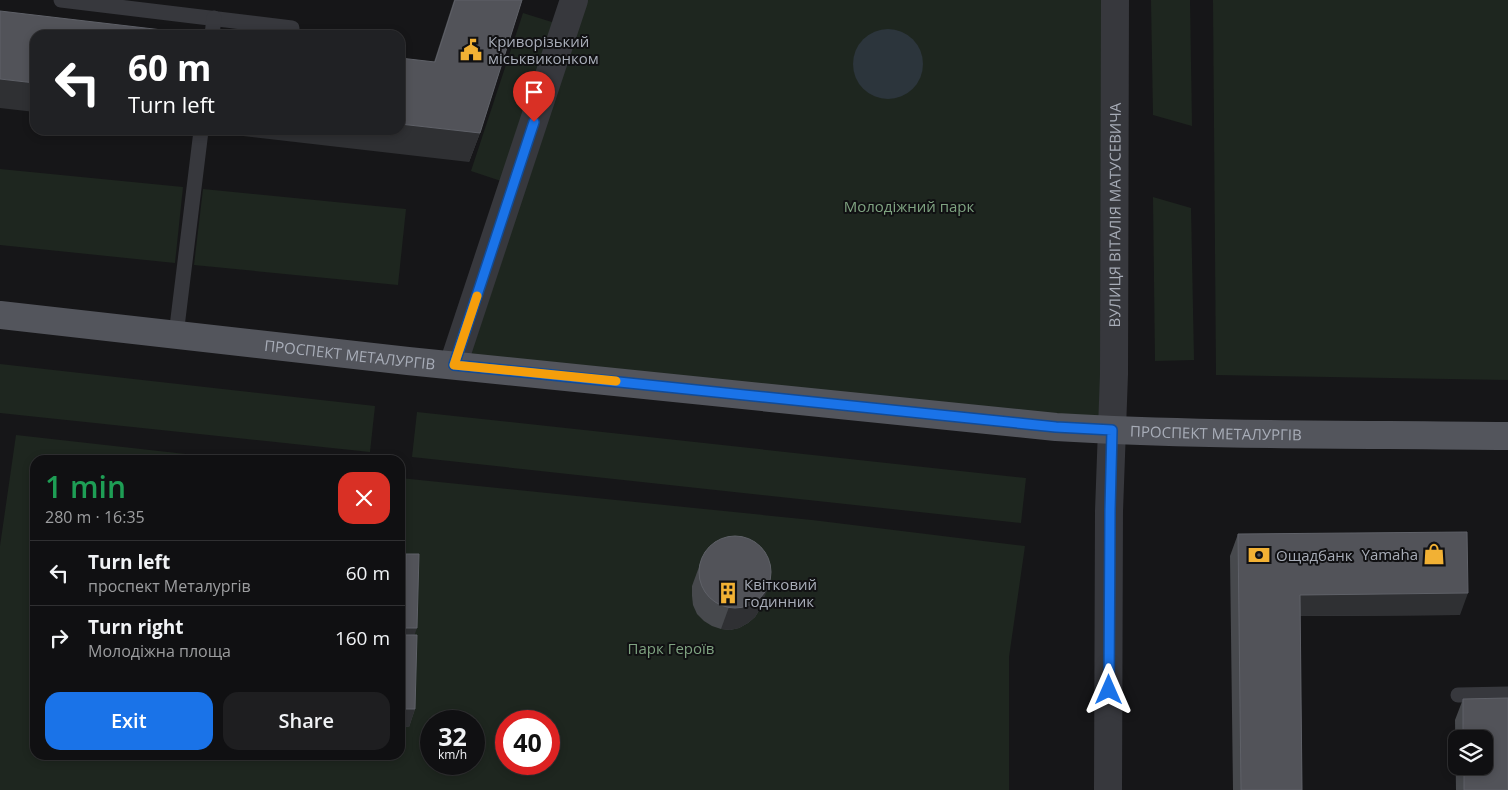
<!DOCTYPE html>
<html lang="en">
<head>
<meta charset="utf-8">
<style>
	:root { --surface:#101012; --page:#1e1e20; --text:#f1f3f6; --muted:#9c9d9f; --line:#303032; --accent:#1a73e8 }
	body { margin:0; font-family:"Open Sans",sans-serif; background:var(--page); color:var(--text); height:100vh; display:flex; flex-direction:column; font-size:19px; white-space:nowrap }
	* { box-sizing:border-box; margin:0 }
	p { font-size:16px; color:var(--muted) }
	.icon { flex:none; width:28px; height:28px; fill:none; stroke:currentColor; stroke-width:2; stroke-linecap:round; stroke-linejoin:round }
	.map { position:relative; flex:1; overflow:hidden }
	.side { position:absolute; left:30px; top:455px; width:375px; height:305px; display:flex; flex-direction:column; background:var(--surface); border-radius:15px; box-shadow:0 2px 8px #0003,0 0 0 1px var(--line) }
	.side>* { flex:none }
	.top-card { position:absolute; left:30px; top:30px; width:375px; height:105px; border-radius:15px; box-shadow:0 2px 8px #0003,0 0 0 1px var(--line); background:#202124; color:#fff; overflow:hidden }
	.fabs { position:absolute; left:1448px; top:730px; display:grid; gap:10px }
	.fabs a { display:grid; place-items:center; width:45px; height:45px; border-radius:10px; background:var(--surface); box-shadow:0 2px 8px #0003,0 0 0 1px var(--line); font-size:25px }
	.speed { position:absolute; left:420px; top:710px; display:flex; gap:10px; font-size:25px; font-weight:700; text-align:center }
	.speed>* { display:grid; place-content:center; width:65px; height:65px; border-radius:50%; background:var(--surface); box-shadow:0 2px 8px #0003,0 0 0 1px var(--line); line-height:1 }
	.speed small { font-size:12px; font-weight:400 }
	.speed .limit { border:8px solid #d22; background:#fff; color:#111 }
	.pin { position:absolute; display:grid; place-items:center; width:42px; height:42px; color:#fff; margin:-51px -21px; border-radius:50% 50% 50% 0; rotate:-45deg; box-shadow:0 0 5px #0007 }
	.pin .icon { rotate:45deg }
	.me { position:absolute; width:55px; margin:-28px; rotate:0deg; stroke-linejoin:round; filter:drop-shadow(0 0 4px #0008) }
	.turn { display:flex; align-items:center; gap:18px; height:105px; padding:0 15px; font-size:22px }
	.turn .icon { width:65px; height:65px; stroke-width:2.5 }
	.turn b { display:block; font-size:35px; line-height:42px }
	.round { display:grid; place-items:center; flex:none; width:52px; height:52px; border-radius:15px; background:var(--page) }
	.head { display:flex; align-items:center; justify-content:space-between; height:85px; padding:0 15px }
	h1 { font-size:30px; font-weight:600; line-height:38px; color:#1e9e55 }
	.cta { display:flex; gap:10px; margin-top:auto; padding:10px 15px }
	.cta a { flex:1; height:58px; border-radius:15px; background:var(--accent); color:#fff; font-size:20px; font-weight:600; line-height:58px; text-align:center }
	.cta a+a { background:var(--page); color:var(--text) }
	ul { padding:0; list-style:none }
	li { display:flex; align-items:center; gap:15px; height:65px; padding:0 15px; border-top:1px solid var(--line) }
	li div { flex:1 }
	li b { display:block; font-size:19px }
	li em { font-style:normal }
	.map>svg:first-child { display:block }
</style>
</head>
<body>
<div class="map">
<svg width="1508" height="790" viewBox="0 0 1508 790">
	<rect width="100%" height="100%" fill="#161618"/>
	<g fill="#1e261f" fill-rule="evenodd">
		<path d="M574,0h541l-3,430 -659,-65z"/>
		<path d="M1151,0h39l2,126 -39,-11z"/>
		<path d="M1213,0h295v380l-292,-5z"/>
		<path d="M523,13l32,10 -51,159 -33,-11z"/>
		<path d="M0,169l183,18 -8,76 -175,-18z"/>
		<path d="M203,189l203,20 -8,76 -204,-20z"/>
		<path d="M1153,197l38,11 3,152 -39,1z"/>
		<path d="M0,364l375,42 -5,46 -370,-39z"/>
		<path d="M417,412l609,66 -5,45 -609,-66z"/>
		<path d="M16,435l223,25h-204v295h365v-277l412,42 213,26 -16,111v133h-1009v-244zM431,721h43v43h-43zM506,721h43v43h-43z"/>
	</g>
	<circle fill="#2c353c" cx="888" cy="64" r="35"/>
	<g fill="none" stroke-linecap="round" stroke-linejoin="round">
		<g stroke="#37383d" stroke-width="15">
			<path d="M61,0l231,28"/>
			<path d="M212,35l2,-17"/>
			<path d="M176,335l25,-204"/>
			<path d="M1458,695l50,-1"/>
		</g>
		<path stroke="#37383d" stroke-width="28" d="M453,365l121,-365"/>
		<path stroke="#37383d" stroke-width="28" id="s1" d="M1108,790l1,-279 5,-137 1,-374"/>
		<path stroke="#53555c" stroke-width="28" id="s2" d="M0,315l408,46 648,66c150,9 301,7 452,9"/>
	</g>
	<g fill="#47494d" fill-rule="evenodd">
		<path d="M454,0h68l-42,133 -11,29 -35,-100z"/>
		<path d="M1238,534l222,81 -160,1 2,174h-69l-3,-234z"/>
		<path d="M406,554l8,81 1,74 -6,18 -9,-1v-155z"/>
		<path d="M703,556l57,53 -5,8 -7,6 -9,5 -9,2 -9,-1 -9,-3 -8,-5 -7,-7 -4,-9 -1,-9v-10z"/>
		<path d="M1508,698v92h-52l-1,-70 8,-21zM1456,739h28v27h-28z"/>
	</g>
	<g fill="#2f3033">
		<path d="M0,79l35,4v29l-35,-4z"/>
		<path d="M400,124l80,9 -11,29 -277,-32h208z"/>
		<path d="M768,588l-8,21 -5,8 -7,6 -9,5 -9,2 -9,-1 8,-22z"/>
		<path d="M1468,593l-8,22 -168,1 8,-21z"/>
		<path d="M405,628h12l-6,17 -7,-10 -4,10v-5z"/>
		<path d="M402,709h13l-6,18 -9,-1v-11z"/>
	</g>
	<g fill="#525359" stroke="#5f6168">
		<path d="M455,0h67l-42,133 -80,-9v-66l35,4z"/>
		<path d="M0,11l205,24h-170v48l-35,-4z"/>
		<path d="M1467,532l1,61 -168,2 2,195h-61l-3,-256z"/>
		<circle cx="735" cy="572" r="36"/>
		<path d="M406,554h13l-2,74h-12z"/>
		<path d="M404,635h13l-2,74h-13z"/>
		<path d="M1508,698v92h-44v-24h20v-27h-21v-40z"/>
	</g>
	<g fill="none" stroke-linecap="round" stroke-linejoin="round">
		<g stroke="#114b97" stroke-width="12">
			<path id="route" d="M534,122l-80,243 602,62 56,3 -2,81 -1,179"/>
		</g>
		<use href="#route" stroke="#1a73e8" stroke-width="9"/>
		<path stroke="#f59e0b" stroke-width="9" d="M477,296l-23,69 162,16"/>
	</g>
	<defs>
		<g id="civic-bare" transform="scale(1.725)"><path d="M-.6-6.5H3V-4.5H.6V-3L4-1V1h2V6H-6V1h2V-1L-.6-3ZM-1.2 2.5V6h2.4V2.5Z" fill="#f2b134" stroke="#111113" stroke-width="2.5" paint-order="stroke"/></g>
		<g id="shop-bare" transform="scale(1.725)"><path d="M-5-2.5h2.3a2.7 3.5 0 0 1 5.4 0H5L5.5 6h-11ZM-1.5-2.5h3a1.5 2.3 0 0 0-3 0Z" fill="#f2b134" stroke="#111113" stroke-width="2.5" paint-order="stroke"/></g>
		<g id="bank-bare" transform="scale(1.725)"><path d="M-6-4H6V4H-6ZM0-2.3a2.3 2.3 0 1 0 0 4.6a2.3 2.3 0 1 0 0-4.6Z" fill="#f2b134" stroke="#111113" stroke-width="2.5" paint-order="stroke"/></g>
		<g id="building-bare" transform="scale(1.725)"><path d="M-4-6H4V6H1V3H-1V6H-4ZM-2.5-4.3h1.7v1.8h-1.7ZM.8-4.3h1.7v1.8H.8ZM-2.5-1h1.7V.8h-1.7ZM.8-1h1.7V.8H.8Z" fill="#f2b134" stroke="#111113" stroke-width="2.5" paint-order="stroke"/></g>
	</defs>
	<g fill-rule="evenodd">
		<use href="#civic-bare" x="471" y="50"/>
		<use href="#shop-bare" x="1434" y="554"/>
		<use href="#bank-bare" x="1259" y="555"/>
		<use href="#building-bare" x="728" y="593"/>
	</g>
	<g text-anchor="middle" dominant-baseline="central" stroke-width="4" stroke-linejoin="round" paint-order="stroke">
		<g font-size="15" fill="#a8adb8" stroke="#111113" text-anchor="start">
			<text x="488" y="41">Криворізький<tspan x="488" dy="17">міськвиконком</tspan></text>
			<text x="1418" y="554" text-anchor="end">Yamaha</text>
			<text x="1276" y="555">Ощадбанк</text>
			<text x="744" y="584">Квітковий<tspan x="744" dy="17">годинник</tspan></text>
		</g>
		<g font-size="15" fill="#7fa381" stroke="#111113">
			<text x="909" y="206">Молодіжний парк</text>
			<text x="671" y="648">Парк Героїв</text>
		</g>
		<g font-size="15" fill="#a8adb8" stroke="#111113">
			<text stroke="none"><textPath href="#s1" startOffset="575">ВУЛИЦЯ ВІТАЛІЯ МАТУСЕВИЧА</textPath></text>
			<text stroke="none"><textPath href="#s2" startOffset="352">ПРОСПЕКТ МЕТАЛУРГІВ</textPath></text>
			<text stroke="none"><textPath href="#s2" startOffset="1222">ПРОСПЕКТ МЕТАЛУРГІВ</textPath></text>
		</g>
	</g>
</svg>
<div class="fabs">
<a><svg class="icon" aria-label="layers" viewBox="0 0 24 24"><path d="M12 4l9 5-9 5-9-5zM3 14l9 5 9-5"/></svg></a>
</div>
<div class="speed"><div>32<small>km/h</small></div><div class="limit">40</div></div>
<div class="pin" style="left:534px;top:122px;background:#d93025"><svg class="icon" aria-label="arrive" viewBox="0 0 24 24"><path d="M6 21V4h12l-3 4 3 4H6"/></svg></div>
<svg class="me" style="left:1109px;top:690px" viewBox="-20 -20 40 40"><path d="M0-17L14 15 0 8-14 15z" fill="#1a73e8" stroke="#fff" stroke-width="4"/></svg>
<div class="top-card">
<div class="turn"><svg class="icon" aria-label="left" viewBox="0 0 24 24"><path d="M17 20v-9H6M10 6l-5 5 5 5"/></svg><div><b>60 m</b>Turn left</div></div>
</div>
<section class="side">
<div class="head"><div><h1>1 min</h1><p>280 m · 16:35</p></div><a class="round" style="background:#d93025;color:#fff"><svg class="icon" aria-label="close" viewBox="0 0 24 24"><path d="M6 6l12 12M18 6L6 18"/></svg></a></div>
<ul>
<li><svg class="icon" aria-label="left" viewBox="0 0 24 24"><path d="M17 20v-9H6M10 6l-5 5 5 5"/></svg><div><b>Turn left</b><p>проспект Металургів</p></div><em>60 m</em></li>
<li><svg class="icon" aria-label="right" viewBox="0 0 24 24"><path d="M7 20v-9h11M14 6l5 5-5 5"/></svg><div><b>Turn right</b><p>Молодіжна площа</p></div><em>160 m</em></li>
</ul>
<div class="cta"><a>Exit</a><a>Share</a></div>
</section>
</div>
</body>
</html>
